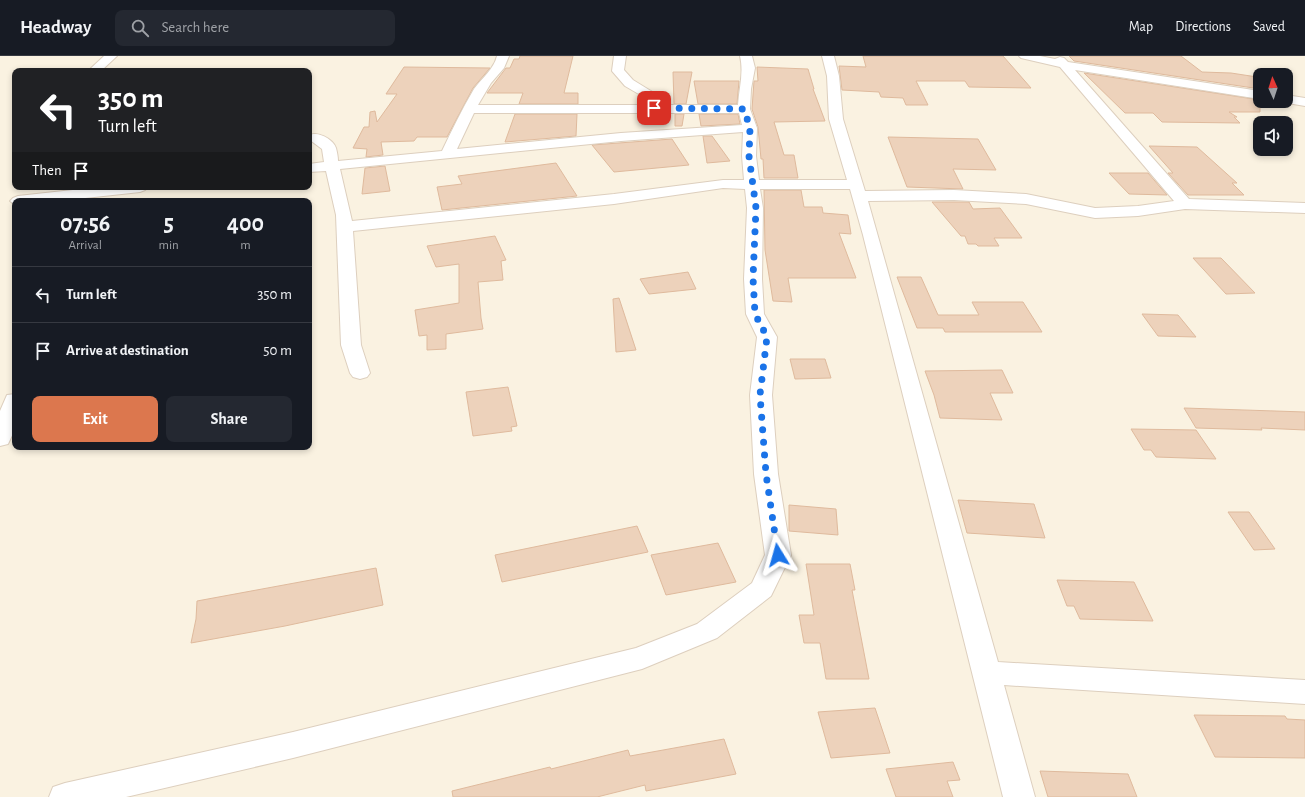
<!DOCTYPE html>
<html lang="en">
<head>
<meta charset="utf-8">
<style>
	:root { --surface:#171b24; --page:#242831; --text:#f1f3f6; --muted:#9ea1a6; --line:#363941; --accent:#dc774e }
	body { margin:0; font-family:"Alegreya Sans",sans-serif; background:var(--page); color:var(--text); height:100vh; display:flex; flex-direction:column; font-size:15px; white-space:nowrap }
	* { box-sizing:border-box; margin:0 }
	p { font-size:13px; color:var(--muted) }
	.icon { flex:none; width:22px; height:22px; fill:none; stroke:currentColor; stroke-width:2; stroke-linecap:round; stroke-linejoin:round }
	.map { position:relative; flex:1; overflow:hidden }
	.drawer { position:absolute; left:12px; top:142px; width:300px; height:252px; display:flex; flex-direction:column; background:var(--surface); border-radius:8px; box-shadow:0 2px 6px #0003 }
	.drawer>* { flex:none }
	.guide { position:absolute; left:12px; top:12px; width:300px; height:122px; border-radius:8px; box-shadow:0 2px 6px #0003; background:#202124; color:#fff; overflow:hidden }
	.needle { width:26px; rotate:357deg }
	.tools { position:absolute; left:1253px; top:12px; display:grid; gap:8px }
	.tools a { display:grid; place-items:center; width:40px; height:40px; border-radius:8px; background:var(--surface); box-shadow:0 2px 6px #0003; font-size:20px }
	.pin { position:absolute; display:grid; place-items:center; width:34px; height:34px; color:#fff; margin:-17px; border-radius:8px; box-shadow:0 2px 6px #0006 }
	.me { position:absolute; width:44px; margin:-22px; rotate:352deg; stroke-linejoin:round; filter:drop-shadow(0 0 3px #0008) }
	.turn { display:flex; align-items:center; gap:14px; height:84px; padding:0 20px; font-size:18px }
	.turn .icon { width:52px; height:52px; stroke-width:2.5 }
	.turn b { display:block; font-size:28px; line-height:34px }
	.then { display:flex; align-items:center; height:38px; padding:0 20px; background:#0003; gap:8px; font-size:15px }
	.eta { display:flex; justify-content:space-evenly; align-items:center; height:68px; text-align:center }
	.eta b { font-size:24px; font-weight:600; line-height:28px }
	.button { display:flex; gap:8px; margin-top:auto; padding:8px 20px }
	.button a { flex:1; height:46px; border-radius:8px; background:var(--accent); color:#fff; font-size:16px; font-weight:600; line-height:46px; text-align:center }
	.button a+a { background:var(--page); color:var(--text) }
	ul { padding:0; list-style:none }
	li { display:flex; align-items:center; gap:12px; height:56px; padding:0 20px; border-top:1px solid var(--line) }
	li div { flex:1 }
	li b { display:block; font-size:15px }
	li em { font-style:normal }
	header { display:flex; align-items:center; gap:24px; box-sizing:border-box; height:56px; padding:0 20px; background:var(--surface); border-bottom:1px solid var(--line) }
	header strong { font-size:19px }
	nav { display:flex; gap:22px; margin-inline-start:auto; font-size:14px }
	.search { width:280px; height:36px; background:var(--page); display:flex; align-items:center; gap:10px; box-sizing:border-box; padding:0 14px; border-radius:8px; color:var(--muted); font-size:15px }
	.map>svg:first-child { display:block }
</style>
</head>
<body>
<header>
<strong>Headway</strong>
<div class="search"><svg class="icon" aria-label="search" viewBox="0 0 24 24"><circle cx="10" cy="10" r="6"/><path d="M15 15l6 6"/></svg>Search here</div>
<nav><a>Map</a><a>Directions</a><a>Saved</a></nav>
</header>
<div class="map">
<svg width="1305" height="741" viewBox="0 0 1305 741">
	<rect width="100%" height="100%" fill="#faf2e1"/>
	<g fill="#edd2bb" stroke="#dfba9d">
		<path d="M520,0h53l-9,37h14v11h-59l4,-11h-36l19,-25h4l4,-9h5z"/>
		<path d="M863,0h140l28,32 -62,-1 -4,-6h-49l12,24h-22l-3,-7 -22,-1 -2,-5 -37,-2 -3,-24 27,1z"/>
		<path d="M1069,0h112l21,16 29,1 26,4 3,12 -186,-28z"/>
		<path d="M404,11l86,1 -17,20 -26,49h-30l-3,4 -33,1 2,13 -17,2 1,-8 -14,-1 11,-21h5l1,-15 5,-1 2,11 20,-28h-11z"/>
		<path d="M757,11l51,2 6,20h-1l12,32 -51,1 10,33h10l4,23h-34l-1,-19h-2l-3,-32 -6,-18 2,-28h4z"/>
		<path d="M673,16h19l-6,32h-12z"/>
		<path d="M1084,17l176,27v12h-31l8,5h-3l6,6 -78,-1 -9,-9h-28z"/>
		<path d="M694,25h45l-2,23h-39z"/>
		<path d="M515,58h62l-1,22 -71,6z"/>
		<path d="M675,58h9l-2,12h-7z"/>
		<path d="M699,58h39l2,10 -39,2z"/>
		<path d="M703,80h9l18,25 -23,2z"/>
		<path d="M888,81l90,2 18,31 -43,-1 10,20 -56,-2z"/>
		<path d="M672,83l17,26 -75,7 -22,-27z"/>
		<path d="M1149,90l48,1 40,36h-5l12,12h-56l-20,-22h5z"/>
		<path d="M556,107l21,33 -135,14 -5,-23 25,-3 -4,-8z"/>
		<path d="M385,110l5,25 -28,3 3,-26z"/>
		<path d="M1109,117h39l19,22 -38,-1z"/>
		<path d="M764,134h37l3,17h18l1,6 25,2 3,19 -12,-1 17,45h-68l4,24 -19,-1 -8,-51z"/>
		<path d="M932,146h37l4,7 27,-1 22,30h-28l5,8h-21l-2,-2h-8l-3,-8h-4z"/>
		<path d="M495,180l11,24 -5,1 2,19 -25,2 3,36 2,11 -37,5v15l-19,1v-15l-8,1 -4,-26 44,-7v-39l-23,3 -9,-21z"/>
		<path d="M1193,202h28l34,35 -29,1z"/>
		<path d="M688,216l8,17 -47,5 -9,-15z"/>
		<path d="M897,221h24l17,38h41l-7,-13h51l19,30h-97l-2,-4h-26z"/>
		<path d="M619,242l17,52 -20,2 -3,-53z"/>
		<path d="M1142,258l36,1 18,22 -38,-1z"/>
		<path d="M790,303h35l6,19 -36,1z"/>
		<path d="M1002,314l11,23h-23l12,27 -62,-2 -6,-23 -9,-24z"/>
		<path d="M508,331l9,39 -6,1 1,4 -39,5 -7,-44z"/>
		<path d="M1184,352l121,4v18l-44,-2 1,2 -66,-2z"/>
		<path d="M1131,373l65,1 20,29 -60,-2 -5,-7h-7z"/>
		<path d="M958,444l76,4 11,34 -78,-5z"/>
		<path d="M789,449l47,4 2,26 -49,-4z"/>
		<path d="M1228,456h21l26,37 -21,1z"/>
		<path d="M637,470l11,26 -146,30 -7,-27z"/>
		<path d="M718,487l18,39 -70,13 -15,-40z"/>
		<path d="M806,508h44l5,26h-3l17,89h-43l-6,-36h-16l-5,-28h15z"/>
		<path d="M376,512l7,37 -98,21 -94,17 5,-24 1,-18z"/>
		<path d="M1057,524l77,2 19,39 -73,-2 -6,-13h-7z"/>
		<path d="M875,652l15,45 -59,5 -13,-46z"/>
		<path d="M1194,659l91,1 2,3 18,1v38l-90,-1z"/>
		<path d="M724,683l12,35 -90,17 -1,-6 -48,12h-144l-1,-6 98,-24 1,2 77,-19 2,6z"/>
		<path d="M953,706l7,18 -13,1 6,16h-57l-10,-28z"/>
		<path d="M1040,715l88,3 9,23h-89z"/>
	</g>
	<g fill="none" stroke-linecap="round" stroke-linejoin="round">
		<g stroke="#ddcfbe" stroke-width="2">
			<g id="minor">
				<path d="M104,0h13l-16,15h-13z"/>
				<path d="M497,0h12l-5,12 -13,15 -13,22h170l1,-5 -24,-14 -13,-15 2,-15h12l-2,14 9,10 26,16 2,3v6h77c1,-17 6,-32 2,-49h12l3,12 -4,21 -1,20 7,19 -1,28 3,24h88l-18,-61 -2,-43 -5,-20h12l5,20 4,43 22,72 89,-1 72,4 69,14 43,-2 36,-5 -114,-134 -39,-9 -2,-2h21l15,3 5,-2 4,1 4,4 192,29v8l-185,-29 114,129 116,4v10l-120,-4 -47,7 -43,2 -69,-14 -72,-4 -86,1 130,461 307,18v24l-301,-19 31,112h-32l-140,-562 -13,-46h-90l3,19 -1,71 2,35 13,23 -5,58 6,79 13,81 -20,41 -54,42 -75,31 -349,89 -167,39h-77l4,-10 12,-4 228,-51 343,-84 61,-24 55,-41 13,-28 -11,-81 -4,-79 7,-58 -11,-23 -2,-35 3,-71 -2,-19 -22,-1 -109,16 -261,27 8,114 9,28 -3,4 -7,2 -7,-2 -3,-4 -9,-28 -5,-130 -10,-44 -17,1v-8l15,-2 -2,-13 -12,-9 -1,-4c7,-6 24,3 27,12 1,4 2,9 2,13l104,-10c10,-21 20,-42 32,-62 8,-11 20,-20 23,-33zM474,57h265l3,12 -121,8 -164,16zM743,76l-1,24 2,24h-21l-109,14 -262,27 -12,-52 281,-28z"/>
				<path d="M1286,39l19,3v8l-23,-4 4,-1z"/>
				<path d="M100,131h48l-3,3 -5,2 -82,9h-43v4l-5,-4 3,-3 5,-2z"/>
				<path d="M15,338v35l-7,15 -8,2v-35l7,-16z"/>
			</g>
		</g>
		<use href="#minor" fill="#fff" fill-rule="evenodd"/>
	</g>
	<g fill="none" stroke-linecap="round" stroke-linejoin="round">
		<path stroke="#1a73e8" stroke-width="7" stroke-dasharray="0 12.6" d="M654,52l90,1 6,19 -1,28 7,52 -3,70 2,36 12,23 -7,58 6,79 12,81"/>
	</g>
</svg>
<div class="tools">
<a><svg class="needle" viewBox="-14 -14 28 28"><path d="M0-13l5 13h-10z" fill="#e53935"/><path d="M0 13l5-13h-10z" fill="#9ea1a6"/></svg></a>
<a><svg class="icon" aria-label="sound" viewBox="0 0 24 24"><path d="M4 9h4l5-4v14l-5-4H4zM17 9q2 3 0 6"/></svg></a>
</div>
<div class="pin" style="left:654px;top:52px;background:#d93025"><svg class="icon" aria-label="arrive" viewBox="0 0 24 24"><path d="M6 21V4h12l-3 4 3 4H6"/></svg></div>
<svg class="me" style="left:778px;top:499px" viewBox="-20 -20 40 40"><path d="M0-17L14 15 0 8-14 15z" fill="#1a73e8" stroke="#fff" stroke-width="4"/></svg>
<div class="guide">
<div class="turn"><svg class="icon" aria-label="left" viewBox="0 0 24 24"><path d="M17 20v-9H6M10 6l-5 5 5 5"/></svg><div><b>350 m</b>Turn left</div></div>
<div class="then">Then<svg class="icon" aria-label="arrive" viewBox="0 0 24 24"><path d="M6 21V4h12l-3 4 3 4H6"/></svg></div>
</div>
<section class="drawer">
<div class="eta">
<div><b>07:56</b><p>Arrival</p></div>
<div><b>5</b><p>min</p></div>
<div><b>400</b><p>m</p></div>
</div>
<ul>
<li><svg class="icon" aria-label="left" viewBox="0 0 24 24"><path d="M17 20v-9H6M10 6l-5 5 5 5"/></svg><div><b>Turn left</b></div><em>350 m</em></li>
<li><svg class="icon" aria-label="arrive" viewBox="0 0 24 24"><path d="M6 21V4h12l-3 4 3 4H6"/></svg><div><b>Arrive at destination</b></div><em>50 m</em></li>
</ul>
<div class="button"><a>Exit</a><a>Share</a></div>
</section>
</div>
</body>
</html>
